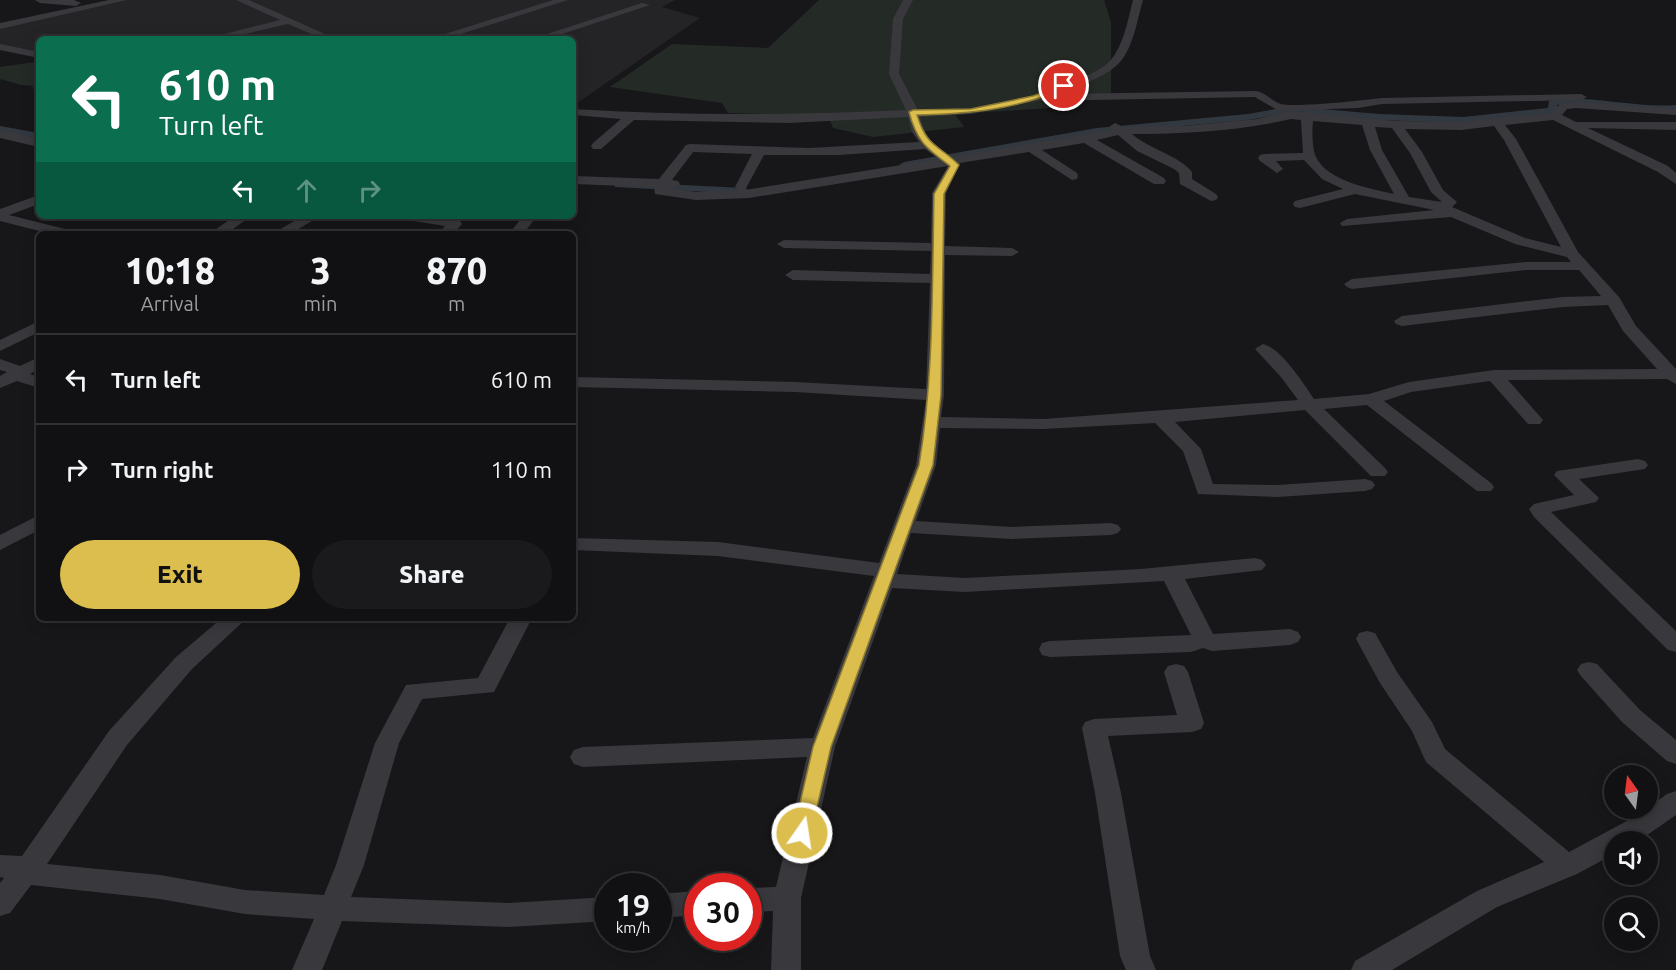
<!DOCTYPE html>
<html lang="en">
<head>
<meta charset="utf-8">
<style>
	:root { --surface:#111113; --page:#1a1a1c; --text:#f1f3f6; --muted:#9c9da0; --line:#303133; --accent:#dbbe4d }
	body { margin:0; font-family:Ubuntu,sans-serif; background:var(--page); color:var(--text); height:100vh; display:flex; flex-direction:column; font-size:22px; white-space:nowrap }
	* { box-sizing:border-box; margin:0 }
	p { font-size:20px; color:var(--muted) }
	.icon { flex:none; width:33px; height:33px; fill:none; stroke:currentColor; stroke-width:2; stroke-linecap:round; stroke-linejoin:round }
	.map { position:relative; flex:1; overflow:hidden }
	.drawer { position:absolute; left:36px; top:231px; width:540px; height:390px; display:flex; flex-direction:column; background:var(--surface); border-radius:9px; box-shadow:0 3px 15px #0003,0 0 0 2px var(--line) }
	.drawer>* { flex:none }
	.hud { position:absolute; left:36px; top:36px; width:540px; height:183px; border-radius:9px; box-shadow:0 3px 15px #0003,0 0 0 2px var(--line); background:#0b6e4f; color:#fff; overflow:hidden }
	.needle { width:39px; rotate:346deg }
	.buttons { position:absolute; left:1604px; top:765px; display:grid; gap:12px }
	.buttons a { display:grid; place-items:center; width:54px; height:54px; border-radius:50%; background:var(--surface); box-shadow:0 3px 15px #0003,0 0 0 2px var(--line); font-size:30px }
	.speed { position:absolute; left:594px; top:873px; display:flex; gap:12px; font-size:30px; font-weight:700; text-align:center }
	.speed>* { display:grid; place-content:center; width:78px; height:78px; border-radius:50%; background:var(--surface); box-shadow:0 3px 15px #0003,0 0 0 2px var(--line); line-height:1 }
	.speed small { font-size:15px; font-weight:400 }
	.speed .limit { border:9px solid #d22; background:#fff; color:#111 }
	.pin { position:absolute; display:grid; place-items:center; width:51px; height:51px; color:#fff; margin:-26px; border:3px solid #fff; border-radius:50%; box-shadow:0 2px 6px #0007 }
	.me { position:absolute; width:66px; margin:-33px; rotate:13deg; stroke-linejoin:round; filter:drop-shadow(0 0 4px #0008) }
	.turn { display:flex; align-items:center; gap:21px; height:126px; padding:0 24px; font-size:27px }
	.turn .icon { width:78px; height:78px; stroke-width:2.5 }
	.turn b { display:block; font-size:42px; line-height:51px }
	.lanes { display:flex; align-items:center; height:57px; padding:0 24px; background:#0003; justify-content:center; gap:30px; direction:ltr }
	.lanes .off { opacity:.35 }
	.eta { display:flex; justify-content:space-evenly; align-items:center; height:102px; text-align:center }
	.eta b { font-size:36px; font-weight:800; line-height:42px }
	.primary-button { display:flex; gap:12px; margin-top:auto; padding:12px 24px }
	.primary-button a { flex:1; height:69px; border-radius:36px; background:var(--accent); color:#111; font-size:24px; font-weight:800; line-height:69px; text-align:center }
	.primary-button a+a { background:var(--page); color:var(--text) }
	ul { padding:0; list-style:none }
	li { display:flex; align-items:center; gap:18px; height:90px; padding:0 24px; border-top:2px solid var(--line) }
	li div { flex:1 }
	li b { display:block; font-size:22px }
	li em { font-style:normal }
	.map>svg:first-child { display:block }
</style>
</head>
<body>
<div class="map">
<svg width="1676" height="970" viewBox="0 0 1676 970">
	<rect width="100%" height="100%" fill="#171719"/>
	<path fill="#242326" d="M120,0h555l-13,7 38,11 -127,88v-67h-534v17l-39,-8v-23z"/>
	<g fill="#242a25">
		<path d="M819,0h285l7,22v73l-51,5 6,7 -111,7 9,13 -91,10 -40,-9 -6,-15 -28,2 -71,-2 -6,-10 -112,-16 62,-43 96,4z"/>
		<path d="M35,62l4,1v27l-8,-2 5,-2 -15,-1 -21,-6v-12z"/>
	</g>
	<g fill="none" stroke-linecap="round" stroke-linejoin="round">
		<g fill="#323840" fill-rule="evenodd">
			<path d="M1563,99c38,-2 75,9 113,6v6c-14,1 -29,1 -43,0 -26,-3 -50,-10 -76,-6v5l-4,3 -90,10 -84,-3 -80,-7 -18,1 -33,6 -151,14 -193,34 -5,-3 5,-3 193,-34 151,-14 33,-6 18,-1 80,7 84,3 85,-9 1,-7z"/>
			<path d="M0,126l39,7v6l-39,-7z"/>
			<path d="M619,182l126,6 5,3 -5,3 -130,-7v-4z"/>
		</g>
		<g fill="#39393d" fill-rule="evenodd">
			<path d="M35,0h39l7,3 -5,3 -36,-3z"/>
			<path d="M109,0h18l-127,29v-6z"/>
			<path d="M236,0h13l87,39h-13l-35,-15 -65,15h-18l75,-19z"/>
			<path d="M553,0h15l-123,39h-16z"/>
			<path d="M903,0h10l-10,19 -4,55 19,36 53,-2 70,-14 1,-2c18,-7 56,-17 68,-31 14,-16 18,-42 23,-61h10c-6,20 -10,52 -27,66 -16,14 -41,20 -61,28l201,-3c10,2 16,10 25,13 12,4 85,-4 101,-6l199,-4 6,3 -6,3 -199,4 -24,4 -79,3 -24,-14 -220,4 -64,13 -51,3c6,23 14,27 32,40l159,-27 -2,-3 6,-4 8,4 62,-1 72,-7 34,-8 105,10 65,1 90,-9 9,-9 16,-2 100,7v6l-100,-7 -9,1 -5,6 14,7h100v8l-88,-2 80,38 8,7v11l-18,-12 -105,-52 -48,5 11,14 62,113 41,45 17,29 40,43v15l-9,-5 -159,1 35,40 -3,4h-12l-38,-43 -79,11 -27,9 107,82 3,4 -3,4h-14l-110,-86 -43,4 61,59 3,4 -3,4h-14l-66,-66 -130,12 26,27 12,35 65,1 87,-6 7,2 3,4 -3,4 -7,2 -87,6 -80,-3 -15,-43 -28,-28 -111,6 -104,-1 -4,37 -20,56 96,6 99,-4 7,2 3,4 -3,4 -7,2 -99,4 -101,-6 -14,41 68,4 176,-9 114,-11 7,2 4,5 -4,5 -77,9 28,55 77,-5 8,3 3,5 -3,5 -8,3 -78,6 -9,-3 -12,4 -141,5 -8,-2 -3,-6 3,-6 8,-2 141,-6 -27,-54 -199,11 -73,-4 -57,159 -34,151v72h-30l2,-59 -25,1v-24l28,-1 31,-130 -224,10 -9,-3 -4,-7 4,-7 9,-3 230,-9 61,-162 -156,-20 -145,-6v-12l145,4 161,21 37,-98 10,-65 -131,-8 -222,-5v-10l222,5 131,7 4,-106 -137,-3 -8,-5 8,-5 137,4 1,-23 -147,-3 -7,-4 7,-4 147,3 1,-50 16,-27 -199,32 -53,2 -41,-6 -1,-7 -81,-3v-8l86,3 27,-34 4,-1 119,4 110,-6 -7,-10 -4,-15 -120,6 -154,-3 -33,29h-8l-2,-3 2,-3 28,-24 -48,-4v-6c111,7 222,6 333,1l-17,-36 4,-55zM1291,119l10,1 2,33 -39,1 -4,1 -2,3 2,3 17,12 6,-4 -7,-8 28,-1 18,19 21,10 -48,12 -2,3 2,3 5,1 55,-14 79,16 -87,9 -7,4 2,3 109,-9 64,27 52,13 4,5h-45l-174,17 -8,5 3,3 5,2 174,-19h53l22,26 -38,1 -161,19 -8,5 2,3 6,2 161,-19 45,-2 15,26 34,38 -163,1 -85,12 -40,12 -55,5c-11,-16 -32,-50 -51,-55l-8,5 26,28 17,23 -254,19 -103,-2 3,-22 1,-140 67,1 7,-4 -7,-4 -67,-2 1,-53 14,-30 69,-11 43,28 5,-1 1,-3 -1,-3 -35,-23 42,-7 70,41h10l2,-3 -2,-3 -67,-38 21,-5 19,16 37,18 5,4 1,11 31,17 5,-1 2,-3 -2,-3 -24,-15v-7c-12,-16 -43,-23 -60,-38 54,0 106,-3 159,-15zM1313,121l49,4 8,25 24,44c-22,-5 -67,-13 -78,-37 -4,-8 -4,-27 -3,-36zM1494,126l10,14 57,107 -36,-9 -73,-31 5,-5 -14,-12 -21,-38 -17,-23 56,1zM1375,127l17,1 18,25 21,39 11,10 -33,-5 -27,-47zM925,149l14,10 -194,31 19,-35h75zM693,152l59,2 -17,33 5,3 -44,2 -29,-4 11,-1 2,-3 -2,-3 -6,-1z"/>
			<path d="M642,3l8,2 -103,34h-15z"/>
			<path d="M0,44l39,8v6l-39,-8z"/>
			<path d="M0,130l39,9v8l-39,-9z"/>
			<path d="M39,195v9l-30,11 64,16 2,3h-24l-51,-13v-12z"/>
			<path d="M235,216h16l-25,18h-17z"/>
			<path d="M303,216h17l-30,18h-18z"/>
			<path d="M400,216h32l28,5 2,3 -9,10h-15l7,-8 -38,-6z"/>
			<path d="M523,216h14l-14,18h-14z"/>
			<path d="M39,321v11l-39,19v-11z"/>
			<path d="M39,357v12l-9,5 9,3v11l-22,-7 -17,7v-12l7,-4 -7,-2v-11l20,7z"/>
			<path d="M1638,459l7,2 3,4 -3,4 -66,10 20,19 -3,4 -45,10 125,119v21l-8,-2 -134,-133 -5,-8 5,-5 40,-9 -20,-20 3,-4z"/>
			<path d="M39,515v15l-39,20v-15z"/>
			<path d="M222,618h25l-55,51 -65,76 -80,119 113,11 85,15 79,5 12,-30 39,-122 31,-58 72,-7 32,-60h22l-38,74 -72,7 -23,44 -35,122 -13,32 158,6 99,-6v24l-99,6 -167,-6 -20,49h-30l22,-51 -69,-5 -85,-15 -129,-14 -21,28 -10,3v-33l4,-5 -4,-1v-22l22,1 87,-125 67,-74z"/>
			<path d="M1367,631l8,2 22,39 35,50 13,27 124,103 69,-37 29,-21 9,-3v24l-39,27h-23v12l-37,20 -80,33 -105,63h-41l4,-9 122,-70 67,-29 -118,-100 -14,-31 -32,-48 -24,-44 3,-6z"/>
			<path d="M1589,662l8,2 43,46 36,30v24l-9,-3 -45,-39 -41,-46 -4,-6 4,-6z"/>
			<path d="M1176,664l8,2 4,6 16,51 -3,6 -9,3 -84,4 13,57 29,163 6,14h-30l-6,-14 -25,-163 -13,-65 3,-6 9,-3 83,-4 -13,-43 4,-6z"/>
			<path d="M698,891v24l-40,3v-24z"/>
		</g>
	</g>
	<path fill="#dbbe4d" stroke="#8e7c32" stroke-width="1.5" d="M1064,84l4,2 -1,2c-52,21 -94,26 -150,27 10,33 21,29 42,50l-15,29 -3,201 -8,70 -102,282 -20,86 -2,6 -7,2 -7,-2 -2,-6 20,-86 106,-282c15,-89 13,-181 15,-271l16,-28c-24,-18 -33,-24 -41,-54l4,-2 58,-1 62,-13z"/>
</svg>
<div class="buttons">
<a><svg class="needle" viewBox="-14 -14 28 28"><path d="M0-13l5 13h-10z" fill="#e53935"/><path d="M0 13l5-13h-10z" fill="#9c9da0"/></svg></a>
<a><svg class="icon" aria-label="sound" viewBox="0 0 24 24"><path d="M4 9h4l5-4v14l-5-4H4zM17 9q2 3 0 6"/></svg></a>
<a><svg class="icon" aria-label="search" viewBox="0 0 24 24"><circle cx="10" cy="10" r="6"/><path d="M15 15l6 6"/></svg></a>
</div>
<div class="speed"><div>19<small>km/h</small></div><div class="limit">30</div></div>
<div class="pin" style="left:1064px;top:86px;background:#d93025"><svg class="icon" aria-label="arrive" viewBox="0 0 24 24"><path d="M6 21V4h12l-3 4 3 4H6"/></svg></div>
<svg class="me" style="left:802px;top:833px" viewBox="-20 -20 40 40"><circle r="17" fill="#dbbe4d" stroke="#fff" stroke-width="3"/><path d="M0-11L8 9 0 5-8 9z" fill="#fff"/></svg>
<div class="hud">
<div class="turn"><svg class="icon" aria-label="left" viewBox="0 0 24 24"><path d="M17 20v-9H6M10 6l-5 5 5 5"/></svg><div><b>610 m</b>Turn left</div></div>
<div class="lanes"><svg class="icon" aria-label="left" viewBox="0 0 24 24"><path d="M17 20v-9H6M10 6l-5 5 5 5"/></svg><svg class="icon off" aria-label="ahead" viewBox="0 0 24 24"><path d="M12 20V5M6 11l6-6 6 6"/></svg><svg class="icon off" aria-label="right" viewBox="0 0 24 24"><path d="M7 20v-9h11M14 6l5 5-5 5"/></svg></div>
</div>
<section class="drawer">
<div class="eta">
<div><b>10:18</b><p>Arrival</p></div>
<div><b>3</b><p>min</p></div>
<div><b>870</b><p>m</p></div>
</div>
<ul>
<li><svg class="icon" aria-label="left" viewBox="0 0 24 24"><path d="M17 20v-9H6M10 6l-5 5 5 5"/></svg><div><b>Turn left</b></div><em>610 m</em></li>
<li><svg class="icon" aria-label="right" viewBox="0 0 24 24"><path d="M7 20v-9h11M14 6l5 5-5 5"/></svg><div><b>Turn right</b></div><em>110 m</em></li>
</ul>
<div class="primary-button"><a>Exit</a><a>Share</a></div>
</section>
</div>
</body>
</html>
